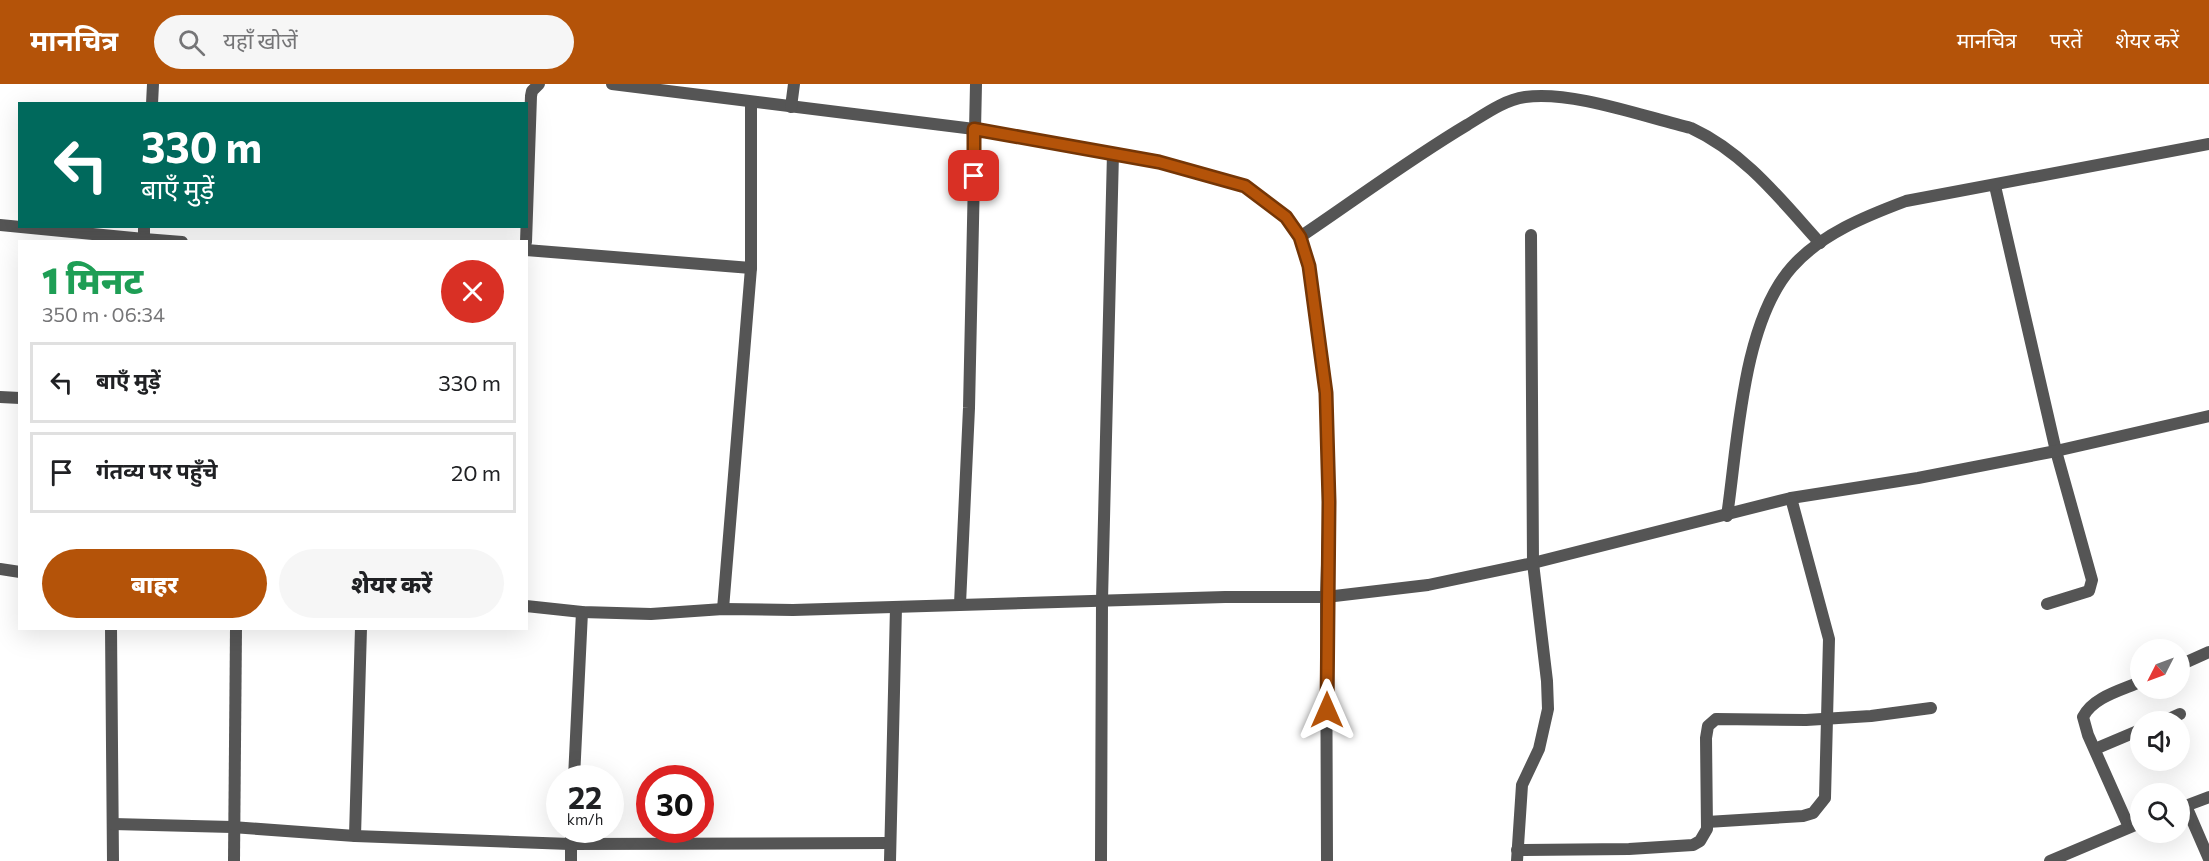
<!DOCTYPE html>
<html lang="hi">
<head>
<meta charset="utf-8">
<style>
	:root { --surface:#fff; --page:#f6f6f6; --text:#202124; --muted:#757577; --line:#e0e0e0; --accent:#b45309 }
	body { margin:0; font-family:Commissioner,"Noto Sans Devanagari",sans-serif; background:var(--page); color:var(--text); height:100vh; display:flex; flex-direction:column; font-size:22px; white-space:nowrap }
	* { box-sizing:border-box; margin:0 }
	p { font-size:20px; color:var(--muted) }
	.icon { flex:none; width:33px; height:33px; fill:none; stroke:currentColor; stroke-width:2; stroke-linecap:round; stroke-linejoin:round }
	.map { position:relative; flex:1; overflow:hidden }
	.side { position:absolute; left:18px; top:156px; width:510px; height:390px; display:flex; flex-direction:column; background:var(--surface); border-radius:0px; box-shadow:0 6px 24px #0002 }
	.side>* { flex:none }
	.banner { position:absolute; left:18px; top:18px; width:510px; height:126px; border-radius:0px; box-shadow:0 6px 24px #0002; background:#00695c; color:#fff; overflow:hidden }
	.needle { width:39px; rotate:228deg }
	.buttons { position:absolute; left:2130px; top:555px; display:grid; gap:12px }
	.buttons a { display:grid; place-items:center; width:60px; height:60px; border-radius:50%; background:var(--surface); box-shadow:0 6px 24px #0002; font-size:30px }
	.speed { position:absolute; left:546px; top:681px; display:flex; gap:12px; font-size:30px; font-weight:700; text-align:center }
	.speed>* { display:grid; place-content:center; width:78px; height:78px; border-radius:50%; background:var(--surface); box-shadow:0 6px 24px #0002; line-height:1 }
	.speed small { font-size:15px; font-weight:400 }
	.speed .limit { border:9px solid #d22; background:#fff; color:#111 }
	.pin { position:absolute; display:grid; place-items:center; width:51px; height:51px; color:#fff; margin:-26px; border-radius:12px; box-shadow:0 3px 9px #0006 }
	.me { position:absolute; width:66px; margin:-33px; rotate:0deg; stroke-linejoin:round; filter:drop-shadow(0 0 4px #0008) }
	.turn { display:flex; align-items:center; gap:21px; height:126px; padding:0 24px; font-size:27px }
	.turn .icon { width:78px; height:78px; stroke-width:2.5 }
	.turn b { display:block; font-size:42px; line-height:51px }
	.round { display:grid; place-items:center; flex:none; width:63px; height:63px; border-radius:32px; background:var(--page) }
	.head { display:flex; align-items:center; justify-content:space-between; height:102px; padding:0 24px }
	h1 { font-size:36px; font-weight:800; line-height:45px; color:#1e9e55 }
	.button { display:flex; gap:12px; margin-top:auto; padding:12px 24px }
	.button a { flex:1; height:69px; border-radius:36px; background:var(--accent); color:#fff; font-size:24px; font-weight:800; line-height:69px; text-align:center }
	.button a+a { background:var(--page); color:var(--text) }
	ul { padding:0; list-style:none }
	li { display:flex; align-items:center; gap:18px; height:81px; margin:0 12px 9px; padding:0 12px; border:3px solid var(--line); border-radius:0px }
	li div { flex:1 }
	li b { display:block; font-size:22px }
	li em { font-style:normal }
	header { display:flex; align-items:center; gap:36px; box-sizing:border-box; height:84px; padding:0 30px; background:var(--accent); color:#fff }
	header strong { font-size:28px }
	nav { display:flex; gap:33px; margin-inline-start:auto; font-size:21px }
	.search { width:420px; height:54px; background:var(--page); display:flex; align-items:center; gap:15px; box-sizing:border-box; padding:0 21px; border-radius:33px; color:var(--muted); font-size:22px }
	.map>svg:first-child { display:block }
</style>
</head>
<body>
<header>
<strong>मानचित्र</strong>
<div class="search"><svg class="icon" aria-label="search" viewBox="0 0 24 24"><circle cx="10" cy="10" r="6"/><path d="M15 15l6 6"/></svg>यहाँ खोजें</div>
<nav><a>मानचित्र</a><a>परतें</a><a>शेयर करें</a></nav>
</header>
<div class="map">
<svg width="2209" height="777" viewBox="0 0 2209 777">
	<rect width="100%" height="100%" fill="#fff"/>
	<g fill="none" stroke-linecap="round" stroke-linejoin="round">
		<g stroke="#555" stroke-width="12">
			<path d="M612,0l362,45 185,33 86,24 41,31 14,20 9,29 17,127 3,109 -3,95 1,264"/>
			<path d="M152,20l1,-20"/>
			<path d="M791,23l3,-23"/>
			<path d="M1995,102l61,265 36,129 -3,11 -42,13"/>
			<path d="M0,141l144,14v-13"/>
			<path d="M1300,153c55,-37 110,-78 167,-112 18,-11 37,-25 58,-28 46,-7 120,20 166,31 54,25 90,72 129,115"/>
			<path d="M143,158l1,-3 38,3"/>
			<path d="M526,158l5,-146 1,-5 7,-7"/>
			<path d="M526,166l225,18"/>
			<path d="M0,313l20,1"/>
			<path d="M1727,432c11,-74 15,-193 65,-249 29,-33 74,-51 114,-66l303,-57"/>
			<path d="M0,485l20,3"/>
			<path d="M960,520l9,-196 7,-324"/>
			<path d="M526,522l56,6 69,2 72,-5 70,1 432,-13h101l102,-12 105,-22 258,-65 127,-20 138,-27 153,-35"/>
			<path d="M723,525l28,-341v-165"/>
			<path d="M111,544l2,233"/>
			<path d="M2180,581l29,-13"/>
			<path d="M2162,638l18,-8"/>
			<path d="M2095,665l45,-19"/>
			<path d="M574,694l8,-166"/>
			<path d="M2186,722l23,53"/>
			<path d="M2180,724l29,-11"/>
			<path d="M1707,738l96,-6 10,-3 12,-15 4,-159 -38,-141"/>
			<path d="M113,740l119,3 123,9 215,8 320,-1"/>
			<path d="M2129,743l-41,-92 -5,-18c10,-20 39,-27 57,-35"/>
			<path d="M355,752l6,-208"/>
			<path d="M1517,766l112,-1 64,-4 7,-4 7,-12 -1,-91 2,-12 8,-7 90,1 65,-4 60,-8"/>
			<path d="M234,777l2,-233"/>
			<path d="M571,777v-31"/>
			<path d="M890,777l6,-254"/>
			<path d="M1101,777l1,-261 11,-447"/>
			<path d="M1517,777l5,-76 17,-36 9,-40 -1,-28 -14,-118 -2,-328"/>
			<path d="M2050,777l90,-38"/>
		</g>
	</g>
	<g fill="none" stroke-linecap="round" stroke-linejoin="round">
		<g stroke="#753606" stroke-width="15">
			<path id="route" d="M974,92v-47l185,33 86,24 41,31 14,20 9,29 17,127 3,109 -2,208"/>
		</g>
		<use href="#route" stroke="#b45309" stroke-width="10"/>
	</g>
</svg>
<div class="buttons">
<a><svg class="needle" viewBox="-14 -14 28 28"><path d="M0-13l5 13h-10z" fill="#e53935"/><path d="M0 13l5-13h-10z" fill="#757577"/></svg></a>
<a><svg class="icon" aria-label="sound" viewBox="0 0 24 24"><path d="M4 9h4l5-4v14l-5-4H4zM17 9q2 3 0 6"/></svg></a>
<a><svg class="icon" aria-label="search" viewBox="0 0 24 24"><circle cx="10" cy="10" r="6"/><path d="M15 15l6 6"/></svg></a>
</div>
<div class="speed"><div>22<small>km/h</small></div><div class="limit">30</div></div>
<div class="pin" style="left:974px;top:92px;background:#d93025"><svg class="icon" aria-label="arrive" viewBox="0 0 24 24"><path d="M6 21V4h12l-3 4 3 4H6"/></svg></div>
<svg class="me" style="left:1327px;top:626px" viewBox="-20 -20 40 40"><path d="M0-17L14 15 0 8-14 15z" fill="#b45309" stroke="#fff" stroke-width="4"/></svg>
<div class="banner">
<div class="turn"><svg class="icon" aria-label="left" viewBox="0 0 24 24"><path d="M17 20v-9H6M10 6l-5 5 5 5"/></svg><div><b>330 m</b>बाएँ मुड़ें</div></div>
</div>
<section class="side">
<div class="head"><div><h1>1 मिनट</h1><p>350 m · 06:34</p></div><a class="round" style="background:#d93025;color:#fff"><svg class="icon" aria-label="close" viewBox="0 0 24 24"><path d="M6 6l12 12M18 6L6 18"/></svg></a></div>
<ul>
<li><svg class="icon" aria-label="left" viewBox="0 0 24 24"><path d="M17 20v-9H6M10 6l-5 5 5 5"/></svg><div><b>बाएँ मुड़ें</b></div><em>330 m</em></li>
<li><svg class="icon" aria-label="arrive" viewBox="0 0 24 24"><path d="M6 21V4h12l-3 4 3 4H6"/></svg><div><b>गंतव्य पर पहुँचे</b></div><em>20 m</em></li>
</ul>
<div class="button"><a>बाहर</a><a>शेयर करें</a></div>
</section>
</div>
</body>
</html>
